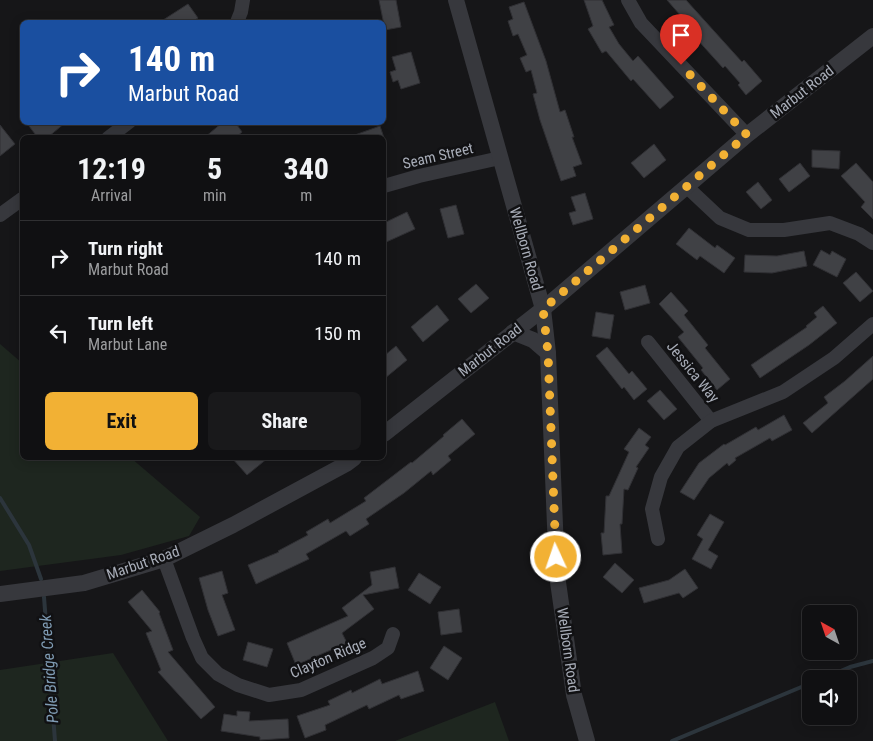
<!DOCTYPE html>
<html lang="en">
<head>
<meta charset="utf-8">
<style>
	:root { --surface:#101012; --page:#19191b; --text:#f1f3f6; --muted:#9c9d9f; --line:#303032; --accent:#f2b134 }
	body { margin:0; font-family:"Roboto Condensed",sans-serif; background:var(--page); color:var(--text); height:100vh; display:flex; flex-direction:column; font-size:19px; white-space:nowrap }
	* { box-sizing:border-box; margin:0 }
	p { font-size:16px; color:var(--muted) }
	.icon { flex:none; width:28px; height:28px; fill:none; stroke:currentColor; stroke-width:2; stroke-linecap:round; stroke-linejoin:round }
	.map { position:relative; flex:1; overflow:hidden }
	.details { position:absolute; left:20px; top:135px; width:366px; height:325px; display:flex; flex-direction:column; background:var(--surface); border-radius:8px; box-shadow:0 2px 12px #0003,0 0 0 1px var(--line) }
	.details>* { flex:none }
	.guide { position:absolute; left:20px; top:20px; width:366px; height:105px; border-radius:8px; box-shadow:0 2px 12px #0003,0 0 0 1px var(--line); background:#1a4fa0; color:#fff; overflow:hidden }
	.needle { width:32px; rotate:320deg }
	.fabs { position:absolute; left:802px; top:605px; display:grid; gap:10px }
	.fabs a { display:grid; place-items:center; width:55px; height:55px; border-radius:8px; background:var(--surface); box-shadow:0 2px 12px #0003,0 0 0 1px var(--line); font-size:25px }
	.pin { position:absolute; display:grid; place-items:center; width:42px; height:42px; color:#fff; margin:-51px -21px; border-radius:50% 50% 50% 0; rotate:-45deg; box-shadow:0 0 5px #0007 }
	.pin .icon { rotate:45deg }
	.me { position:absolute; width:55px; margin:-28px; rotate:357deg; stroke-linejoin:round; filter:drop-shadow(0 0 4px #0008) }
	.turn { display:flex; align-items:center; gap:18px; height:105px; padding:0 25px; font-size:22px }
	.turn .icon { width:65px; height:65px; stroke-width:2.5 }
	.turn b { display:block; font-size:35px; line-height:42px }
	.eta { display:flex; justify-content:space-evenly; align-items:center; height:85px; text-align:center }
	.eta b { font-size:30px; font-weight:700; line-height:35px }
	.button { display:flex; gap:10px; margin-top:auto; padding:10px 25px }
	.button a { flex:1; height:58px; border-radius:8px; background:var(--accent); color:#111; font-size:20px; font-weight:700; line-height:58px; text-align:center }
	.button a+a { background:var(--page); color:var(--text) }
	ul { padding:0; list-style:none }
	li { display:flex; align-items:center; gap:15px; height:75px; padding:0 25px; border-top:1px solid var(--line) }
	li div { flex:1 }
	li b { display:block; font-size:19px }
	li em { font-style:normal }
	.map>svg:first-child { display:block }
</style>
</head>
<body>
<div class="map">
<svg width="873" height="741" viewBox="0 0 873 741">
	<rect width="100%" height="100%" fill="#161618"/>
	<g fill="#1e261f">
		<path d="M0,344l22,19v95h109l69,59 -11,19 -68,19 -121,16z"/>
		<path d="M113,653l55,88h-168v-71z"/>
		<path d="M495,702l14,39h-114z"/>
	</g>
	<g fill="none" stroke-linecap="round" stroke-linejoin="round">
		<g stroke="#2c353c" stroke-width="4">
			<path d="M0,498l29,47 12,34"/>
			<path d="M44,597l11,144"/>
			<path d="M822,679l28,-12 23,-6"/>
			<path d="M672,741l139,-58"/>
		</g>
	</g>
	<g fill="#404145" stroke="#303034">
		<path d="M379,0h17l5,27 -16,3z"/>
		<path d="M584,0h18l12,25 -5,2 10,17 14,17 5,-5 36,41 -14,12 -27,-30 -2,2 -25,-30 -4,2 -14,-24 5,-3z"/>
		<path d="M667,0h19l56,62 2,-2 18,21 -16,14 -8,-10 2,-2 -15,-17 -2,2 -28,-31 -2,2 -10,-12 4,-4z"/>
		<path d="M524,2l22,59 14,51 5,-2 9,27h-2l10,27 -9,3 3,9 -15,5 -21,-61 -7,-26 4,-1 -6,-23 -5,2 -6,-14 7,-3 -9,-21 -5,2 -5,-15 5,-2 -4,-12z"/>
		<path d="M188,4l10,14 -6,4h-32z"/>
		<path d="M411,52l9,31 -19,6 -3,-9 -5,2 -3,-10 6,-2 -4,-13z"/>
		<path d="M26,122h40l-19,16h-9z"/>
		<path d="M223,122h12l7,10 -7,6h-31z"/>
		<path d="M0,125l15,19 -15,12z"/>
		<path d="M380,126l4,12h-32v-2z"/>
		<path d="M654,144l12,16 -22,18 -13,-15z"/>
		<path d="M812,150l28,1 -1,18 -27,-2z"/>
		<path d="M800,163l10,13 -21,16 -10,-13z"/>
		<path d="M856,163l17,19v37l-12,-12 4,-5 -24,-26z"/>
		<path d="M758,182l14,18 -11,9 -15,-17z"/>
		<path d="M585,193l8,26 -20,6 -4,-12 7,-2 -5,-14z"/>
		<path d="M456,205l8,29 -16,4 -8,-29z"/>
		<path d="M407,212l8,17 -31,14v-20z"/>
		<path d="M689,228l26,20 2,-3 18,13 -11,15 -24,-17 -3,4 -21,-16z"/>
		<path d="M821,250l9,5 2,-4 14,8 -9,18 -24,-12z"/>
		<path d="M804,251l3,15 -35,7 -28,-1 1,-17 32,1z"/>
		<path d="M856,272l17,19 -13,11 -17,-19z"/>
		<path d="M476,284l13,14 -18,15 -13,-14z"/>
		<path d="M645,285l5,18 -25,7 -5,-18z"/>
		<path d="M671,292l17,19 -4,4 24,30 -3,3 25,31 -13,11 -16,-20 2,-2 -25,-31 6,-5 -25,-28z"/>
		<path d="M437,305l12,15 -26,22 -12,-15z"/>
		<path d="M823,306l14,17 -28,22 -49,33 -9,-13 56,-38 -1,-1 11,-9 -3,-4z"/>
		<path d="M596,312l18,3 -4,24 -18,-3z"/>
		<path d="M396,346l11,14 -23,19v-23z"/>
		<path d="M607,347l22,27 3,-3 15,18 -13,11 -10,-13 -2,2 -26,-33z"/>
		<path d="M873,356v23l-61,54 -9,-10 25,-20 -4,-6 21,-16z"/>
		<path d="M660,390l17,19 -13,11 -17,-19z"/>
		<path d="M784,415l8,15 -20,11 -2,-3 -35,20 1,2 -7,6 -2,-3 -18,15 -15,22 -14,-8 19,-29 25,-19 1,1 31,-18 2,3z"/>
		<path d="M462,419l13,15 -27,22 3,4 -18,15 -2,-4 -27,22 -38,26 3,5 -19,12 -4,-5 -40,23 3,5 -53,25 -8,-19 31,-13 -1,-1 30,-16 -2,-3 22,-13 2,4 36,-22 -2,-3 47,-36 1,1 32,-27 -1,-1z"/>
		<path d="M639,428l12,9 -6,8 4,3 -13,19 2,1 -10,22 -4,-1 -2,35h-2l2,29 -19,2 -2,-22h3l2,-37h3l20,-44 -5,-3z"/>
		<path d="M232,458h36l-21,17z"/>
		<path d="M710,514l14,8 -16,28 10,6 -7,13 -19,-10 11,-20 -6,-4z"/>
		<path d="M615,563l19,17 -12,13 -19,-16z"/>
		<path d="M395,567l4,21 -36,7 11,14 -32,24 5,10 -51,22 -9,-22 61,-27 -6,-8 30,-23 -2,-13z"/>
		<path d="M685,569l13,19 -15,10 -4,-5 -35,10 -5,-15 30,-8z"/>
		<path d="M222,571l6,22 -6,2 13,35 -17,6 -10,-26 -9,-32z"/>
		<path d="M419,573l22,14 -11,17 -22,-14z"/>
		<path d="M142,590l18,22 -1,1 14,37 -5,2 47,55 -14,12 -43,-47 3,-2 -15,-37 6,-2 -24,-29z"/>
		<path d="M459,609l3,23 -21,3 -3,-23z"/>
		<path d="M248,642l25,7 -6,18 -24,-7z"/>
		<path d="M444,646l18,12 -14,22 -18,-12z"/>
		<path d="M418,671l6,20 -23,8 -2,-4 -30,14 -2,-4 -42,20 1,5 -21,8 -8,-22 33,-11 -2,-4 23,-11 1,3 28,-14 2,5z"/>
		<path d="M237,711l13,1 -1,9 39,-2 1,19 -29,2v-3l-39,-6 3,-17 13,2z"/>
	</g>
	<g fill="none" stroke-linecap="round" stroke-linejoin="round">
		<g stroke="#37383d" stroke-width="14">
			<path d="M628,0l13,23 106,112"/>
			<path d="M237,22l4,-10 2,-12"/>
			<path d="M108,138l21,-16"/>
			<path d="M384,186l35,-10 81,-18"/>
			<path d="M687,187l33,31 29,12h35l46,-7 29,11 14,9"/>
			<path d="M0,215l22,-16"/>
			<path d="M648,342l63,79"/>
			<path d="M658,539l-6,-30 9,-32 17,-30 33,-26 72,-29 51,-34 39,-34"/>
			<path d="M164,559l29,79 9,20 16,16 20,11 31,10 32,-5 72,-32 15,-10 5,-14"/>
		</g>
		<g stroke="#37383d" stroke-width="16">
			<path d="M456,0l87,309 5,44 9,222 17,120 13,46"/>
			<path d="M513,332l20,8 15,13"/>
			<path d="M384,434l159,-125 204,-174 126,-99"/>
			<path d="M0,594l84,-11 80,-24 69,-34 113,-61 8,-6"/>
		</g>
	</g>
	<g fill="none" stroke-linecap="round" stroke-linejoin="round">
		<path stroke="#f2b134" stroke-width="9" stroke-dasharray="0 16.2" d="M556,557l-8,-204 -5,-44 204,-174 -66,-70"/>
	</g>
	<g text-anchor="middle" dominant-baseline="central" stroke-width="5" stroke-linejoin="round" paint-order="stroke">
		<g font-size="15" fill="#a8adb8" stroke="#111113">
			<text transform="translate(802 92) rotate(-38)">Marbut Road</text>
			<text transform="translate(438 156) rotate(-13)">Seam Street</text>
			<text transform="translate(526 249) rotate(74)">Wellborn Road</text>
			<text transform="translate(490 350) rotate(-38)">Marbut Road</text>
			<text transform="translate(693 372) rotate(51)">Jessica Way</text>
			<text transform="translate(143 563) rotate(-19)">Marbut Road</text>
			<text transform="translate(568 650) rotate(82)">Wellborn Road</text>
			<text transform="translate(328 658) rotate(-23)">Clayton Ridge</text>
		</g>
		<g font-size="16" font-style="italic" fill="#7f9bb3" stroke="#111113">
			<text transform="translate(49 669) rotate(-94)">Pole Bridge Creek</text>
		</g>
	</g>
</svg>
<div class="fabs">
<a><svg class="needle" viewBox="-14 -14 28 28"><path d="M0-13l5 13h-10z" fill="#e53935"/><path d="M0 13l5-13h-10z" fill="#9c9d9f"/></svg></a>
<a><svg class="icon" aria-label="sound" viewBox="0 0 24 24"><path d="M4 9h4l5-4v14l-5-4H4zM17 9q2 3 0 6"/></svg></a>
</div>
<div class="pin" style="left:681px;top:65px;background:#d93025"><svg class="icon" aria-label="arrive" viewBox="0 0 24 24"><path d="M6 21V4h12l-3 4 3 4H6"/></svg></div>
<svg class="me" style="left:556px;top:557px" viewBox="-20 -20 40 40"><circle r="17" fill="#f2b134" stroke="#fff" stroke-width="3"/><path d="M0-11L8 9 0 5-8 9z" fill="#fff"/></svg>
<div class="guide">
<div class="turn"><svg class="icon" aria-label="right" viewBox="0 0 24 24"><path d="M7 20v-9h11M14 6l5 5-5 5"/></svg><div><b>140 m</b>Marbut Road</div></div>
</div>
<section class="details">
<div class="eta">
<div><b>12:19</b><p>Arrival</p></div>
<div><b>5</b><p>min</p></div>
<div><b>340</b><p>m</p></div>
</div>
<ul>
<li><svg class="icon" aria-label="right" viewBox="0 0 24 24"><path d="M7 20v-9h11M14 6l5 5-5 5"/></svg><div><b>Turn right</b><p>Marbut Road</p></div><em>140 m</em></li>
<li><svg class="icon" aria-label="left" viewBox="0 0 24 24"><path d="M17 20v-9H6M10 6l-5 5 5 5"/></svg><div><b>Turn left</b><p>Marbut Lane</p></div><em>150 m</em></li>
</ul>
<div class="button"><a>Exit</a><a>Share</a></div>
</section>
</div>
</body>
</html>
